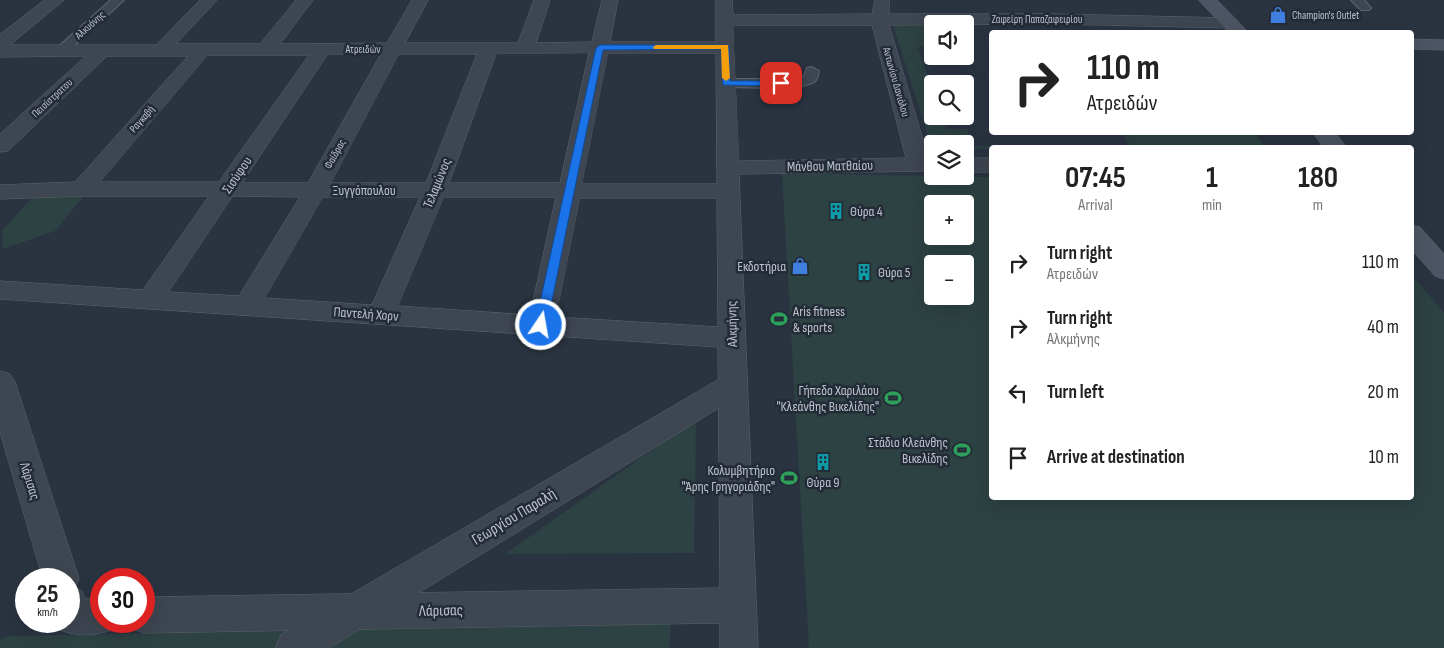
<!DOCTYPE html>
<html lang="en">
<head>
<meta charset="utf-8">
<style>
	:root { --surface:#fff; --page:#f6f6f6; --text:#222; --muted:#767676 }
	body { margin:0; font-family:"Sofia Sans Condensed",sans-serif; background:var(--page); color:var(--text); height:100vh; display:flex; flex-direction:column; font-size:19px; white-space:nowrap }
	* { box-sizing:border-box; margin:0 }
	p { font-size:16px; color:var(--muted) }
	.icon { flex:none; width:28px; height:28px; fill:none; stroke:currentColor; stroke-width:2; stroke-linecap:round; stroke-linejoin:round }
	.map { position:relative; flex:1; overflow:hidden }
	.panel { position:absolute; left:989px; top:145px; width:425px; height:355px; display:flex; flex-direction:column; background:var(--surface); border-radius:5px; box-shadow:0 5px 20px #0002 }
	.panel>* { flex:none }
	.top-card { position:absolute; left:989px; top:30px; width:425px; height:105px; border-radius:5px; box-shadow:0 5px 20px #0002; background:#fff; color:var(--text); overflow:hidden }
	.tools { position:absolute; left:924px; top:15px; display:grid; gap:10px }
	.tools a { display:grid; place-items:center; width:50px; height:50px; border-radius:5px; background:var(--surface); box-shadow:0 5px 20px #0002; font-size:25px }
	.speed { position:absolute; left:15px; top:568px; display:flex; gap:10px; font-size:25px; font-weight:700; text-align:center }
	.speed>* { display:grid; place-content:center; width:65px; height:65px; border-radius:50%; background:var(--surface); box-shadow:0 5px 20px #0002; line-height:1 }
	.speed small { font-size:12px; font-weight:400 }
	.speed .limit { border:8px solid #d22; background:#fff; color:#111 }
	.pin { position:absolute; display:grid; place-items:center; width:42px; height:42px; color:#fff; margin:-21px; border-radius:10px; box-shadow:0 2px 8px #0006 }
	.me { position:absolute; width:55px; margin:-28px; rotate:12deg; stroke-linejoin:round; filter:drop-shadow(0 0 4px #0008) }
	.turn { display:flex; align-items:center; gap:18px; height:105px; padding:0 15px; font-size:22px }
	.turn .icon { width:65px; height:65px; stroke-width:2.5 }
	.turn b { display:block; font-size:35px; line-height:42px }
	.eta { display:flex; justify-content:space-evenly; align-items:center; height:85px; text-align:center }
	.eta b { font-size:30px; font-weight:700; line-height:35px }
	ul { padding:0; list-style:none }
	li { display:flex; align-items:center; gap:15px; height:65px; padding:0 15px }
	li div { flex:1 }
	li b { display:block; font-size:19px }
	li em { font-style:normal }
	.map>svg:first-child { display:block }
</style>
</head>
<body>
<div class="map">
<svg width="1444" height="648" viewBox="0 0 1444 648">
	<rect width="100%" height="100%" fill="#2a3441"/>
	<g fill="#2d4243" fill-rule="evenodd">
		<path d="M893,25h39v21l-14,1 14,42v27h10l4,13h21l6,17 94,1 -102,2v-5h-33v4z"/>
		<path d="M1122,133h133l11,14h-136z"/>
		<path d="M782,173l209,4v321h420v-224l33,39v335h-635zM932,204h33v32h-33zM932,264h33v32h-33z"/>
		<path d="M88,191l-33,40 -52,18 -1,-18 35,-39z"/>
		<path d="M696,419l-2,134 -189,1z"/>
		<path d="M671,624l-2,24h-669v-8l8,-4z"/>
	</g>
	<g fill="none" stroke-linecap="round" stroke-linejoin="round">
		<g stroke="#5d646f" stroke-width="2">
			<g id="service">
				<path d="M111,0h13l-58,53h-8l-2,-3 2,-3z"/>
				<path d="M1351,0h13l7,8 -2,2h-8z"/>
				<path d="M812,67l7,4c-1,4 -1,9 -5,11 -13,9 -70,5 -88,5l-7,-4 7,-4h72l6,-2 3,-9z"/>
			</g>
		</g>
		<g stroke="#5d646f" stroke-width="1">
			<path id="pedestrian" d="M733,374l10,3 5,8 -5,8 -414,255h-54l6,-13 442,-258z"/>
		</g>
		<g stroke="#5d646f" stroke-width="1">
			<g id="minor">
				<path d="M45,0h19l-54,45h146l44,-45h17l-41,44h84l36,-44h17l-33,44 107,-1 25,-43h16l-23,43h113l16,-43h16l-14,43 56,-1 10,-42h16l-8,42h106v-42h16l1,15 139,-1 3,-14h14v14h167l174,4 6,1 3,4 -3,4 -6,1 -174,-4 -167,1 39,132h4v14l-193,3 19,474h-38v-25l-576,10 -13,-5 -3,-7h16v-24l576,-9 -2,-241 -718,-48v-18l143,9 66,-94h-127l-82,3v-14l75,-3 113,-126h-81l-99,95 -8,1v-18l86,-78 -86,1v-22zM733,25h139l34,133 -167,3zM589,53l-29,130h-111l47,-129zM608,53h108l1,131h-135zM381,54l-73,129h-66l85,-128zM399,54h78l-51,129h-95zM208,55h101l-90,127h-119zM233,196l67,1 -61,99 -70,-4zM323,197h97l-48,108 -107,-7zM444,197h112l-26,118 -132,-9zM580,198h137l1,129 -162,-10z"/>
				<rect x="965" y="158" width="26" height="14"/>
				<path d="M0,371l10,3 5,8 64,197 -4,9 7,3 3,8 16,-1v23h16l-3,8c-18,7 -36,8 -54,1l-4,-9h13v-42h-26l-43,-147z"/>
			</g>
		</g>
		<g stroke="#5d646f" stroke-width="1">
			<g id="secondary">
				<path d="M1199,0h18l31,32h-19z"/>
				<path d="M1411,39l33,1v10l-33,-1z"/>
				<path d="M1313,132h22l12,16h-23z"/>
				<path d="M1411,225l9,2 24,27v25l-9,-3 -24,-27z"/>
			</g>
		</g>
		<use href="#service" fill="#3e4651" fill-rule="evenodd"/>
		<use href="#pedestrian" fill="#3e4651" fill-rule="evenodd"/>
		<use href="#minor" fill="#3e4651" fill-rule="evenodd"/>
		<use href="#secondary" fill="#4d5564" fill-rule="evenodd"/>
	</g>
	<path fill="#1a73e8" stroke="#114b97" d="M725,45l4,2 1,34h51l4,2 -4,3 -58,-1 -2,-36 -118,1 -56,275 -6,4 -4,-1 -2,-3 61,-277 4,-3z"/>
	<path fill="#f59e0b" d="M656,45h72l2,33 -4,3 -4,-3 -1,-29h-67l-1,-2z"/>
	<defs>
		<g id="shop-bare" transform="scale(1.35)"><path d="M-5-2.5h2.3a2.7 3.5 0 0 1 5.4 0H5L5.5 6h-11ZM-1.5-2.5h3a1.5 2.3 0 0 0-3 0Z" fill="#3f7fe0" stroke="#232b37" stroke-width="2.5" paint-order="stroke"/></g>
		<g id="building-bare" transform="scale(1.35)"><path d="M-4-6H4V6H1V3H-1V6H-4ZM-2.5-4.3h1.7v1.8h-1.7ZM.8-4.3h1.7v1.8H.8ZM-2.5-1h1.7V.8h-1.7ZM.8-1h1.7V.8H.8Z" fill="#0f9aa8" stroke="#232b37" stroke-width="2.5" paint-order="stroke"/></g>
		<g id="stadium-bare" transform="scale(1.35)"><path d="M0-5a6.5 5 0 1 0 0 10a6.5 5 0 1 0 0-10ZM-3.5-1.8h7v3.6h-7Z" fill="#2e9e5b" stroke="#232b37" stroke-width="2.5" paint-order="stroke"/></g>
	</defs>
	<g fill-rule="evenodd">
		<use href="#shop-bare" x="1278" y="15"/>
		<use href="#building-bare" x="836" y="211"/>
		<use href="#shop-bare" x="800" y="266"/>
		<use href="#building-bare" x="864" y="272"/>
		<use href="#stadium-bare" x="779" y="319"/>
		<use href="#stadium-bare" x="893" y="398"/>
		<use href="#stadium-bare" x="962" y="450"/>
		<use href="#building-bare" x="823" y="462"/>
		<use href="#stadium-bare" x="789" y="478"/>
	</g>
	<g text-anchor="middle" dominant-baseline="central" stroke-width="5" stroke-linejoin="round" paint-order="stroke">
		<g font-size="11" fill="#bcc2cb" stroke="#232b37" text-anchor="start">
			<text x="1292" y="15">Champion's Outlet</text>
		</g>
		<g font-size="11" fill="#bcc2cb" stroke="#232b37">
			<text x="1037" y="19">Ζαφείρη Παπαζαφειρίου</text>
			<text transform="translate(90 25) rotate(-42)">Αλκυόνης</text>
			<text x="363" y="49">Ατρειδών</text>
			<text transform="translate(896 82) rotate(74)">Αντωνίου Δανιόλου</text>
			<text transform="translate(52 98) rotate(-43)">Πεισίστρατου</text>
			<text transform="translate(142 119) rotate(-49)">Ραγκαβή</text>
			<text transform="translate(335 154) rotate(-61)">Φαίδρας</text>
		</g>
		<g font-size="14" fill="#bcc2cb" stroke="#232b37">
			<text transform="translate(830 166) rotate(-1)">Μάνθου Ματθαίου</text>
			<text transform="translate(237 175) rotate(-56)">Σισύφου</text>
			<text transform="translate(437 183) rotate(-68)">Τελαμώνος</text>
			<text x="364" y="190">Ξυγγόπουλου</text>
			<text transform="translate(366 314) rotate(4)">Παντελή Χορν</text>
			<text transform="translate(732 324) rotate(-91)">Αλκμήνης</text>
			<text transform="translate(30 481) rotate(73)">Λάρισας</text>
		</g>
		<g font-size="14" fill="#bcc2cb" stroke="#232b37" text-anchor="end">
			<text x="850" y="211" text-anchor="start">Θύρα 4</text>
			<text x="786" y="266">Εκδοτήρια</text>
			<text x="878" y="272" text-anchor="start">Θύρα 5</text>
			<text x="793" y="311" text-anchor="start">Aris fitness<tspan x="793" dy="16">&amp; sports</tspan></text>
			<text x="879" y="390">Γήπεδο Χαριλάου<tspan x="879" dy="16">"Κλεάνθης Βικελίδης"</tspan></text>
			<text x="948" y="442">Στάδιο Κλεάνθης<tspan x="948" dy="16">Βικελίδης</tspan></text>
			<text x="775" y="470">Κολυμβητήριο<tspan x="775" dy="16">"Άρης Γρηγοριάδης"</tspan></text>
			<text x="823" y="482" text-anchor="middle">Θύρα 9</text>
		</g>
		<g font-size="16" fill="#bcc2cb" stroke="#232b37">
			<text transform="translate(514 517) rotate(-31)">Γεωργίου Παραλή</text>
			<text transform="translate(441 611) rotate(-1)">Λάρισας</text>
		</g>
	</g>
</svg>
<div class="tools">
<a><svg class="icon" aria-label="sound" viewBox="0 0 24 24"><path d="M4 9h4l5-4v14l-5-4H4zM17 9q2 3 0 6"/></svg></a>
<a><svg class="icon" aria-label="search" viewBox="0 0 24 24"><circle cx="10" cy="10" r="6"/><path d="M15 15l6 6"/></svg></a>
<a><svg class="icon" aria-label="layers" viewBox="0 0 24 24"><path d="M12 4l9 5-9 5-9-5zM3 14l9 5 9-5"/></svg></a>
<a>+</a>
<a>−</a>
</div>
<div class="speed"><div>25<small>km/h</small></div><div class="limit">30</div></div>
<div class="pin" style="left:781px;top:83px;background:#d93025"><svg class="icon" aria-label="arrive" viewBox="0 0 24 24"><path d="M6 21V4h12l-3 4 3 4H6"/></svg></div>
<svg class="me" style="left:541px;top:325px" viewBox="-20 -20 40 40"><circle r="17" fill="#1a73e8" stroke="#fff" stroke-width="3"/><path d="M0-11L8 9 0 5-8 9z" fill="#fff"/></svg>
<div class="top-card">
<div class="turn"><svg class="icon" aria-label="right" viewBox="0 0 24 24"><path d="M7 20v-9h11M14 6l5 5-5 5"/></svg><div><b>110 m</b>Ατρειδών</div></div>
</div>
<section class="panel">
<div class="eta">
<div><b>07:45</b><p>Arrival</p></div>
<div><b>1</b><p>min</p></div>
<div><b>180</b><p>m</p></div>
</div>
<ul>
<li><svg class="icon" aria-label="right" viewBox="0 0 24 24"><path d="M7 20v-9h11M14 6l5 5-5 5"/></svg><div><b>Turn right</b><p>Ατρειδών</p></div><em>110 m</em></li>
<li><svg class="icon" aria-label="right" viewBox="0 0 24 24"><path d="M7 20v-9h11M14 6l5 5-5 5"/></svg><div><b>Turn right</b><p>Αλκμήνης</p></div><em>40 m</em></li>
<li><svg class="icon" aria-label="left" viewBox="0 0 24 24"><path d="M17 20v-9H6M10 6l-5 5 5 5"/></svg><div><b>Turn left</b></div><em>20 m</em></li>
<li><svg class="icon" aria-label="arrive" viewBox="0 0 24 24"><path d="M6 21V4h12l-3 4 3 4H6"/></svg><div><b>Arrive at destination</b></div><em>10 m</em></li>
</ul>
</section>
</div>
</body>
</html>
